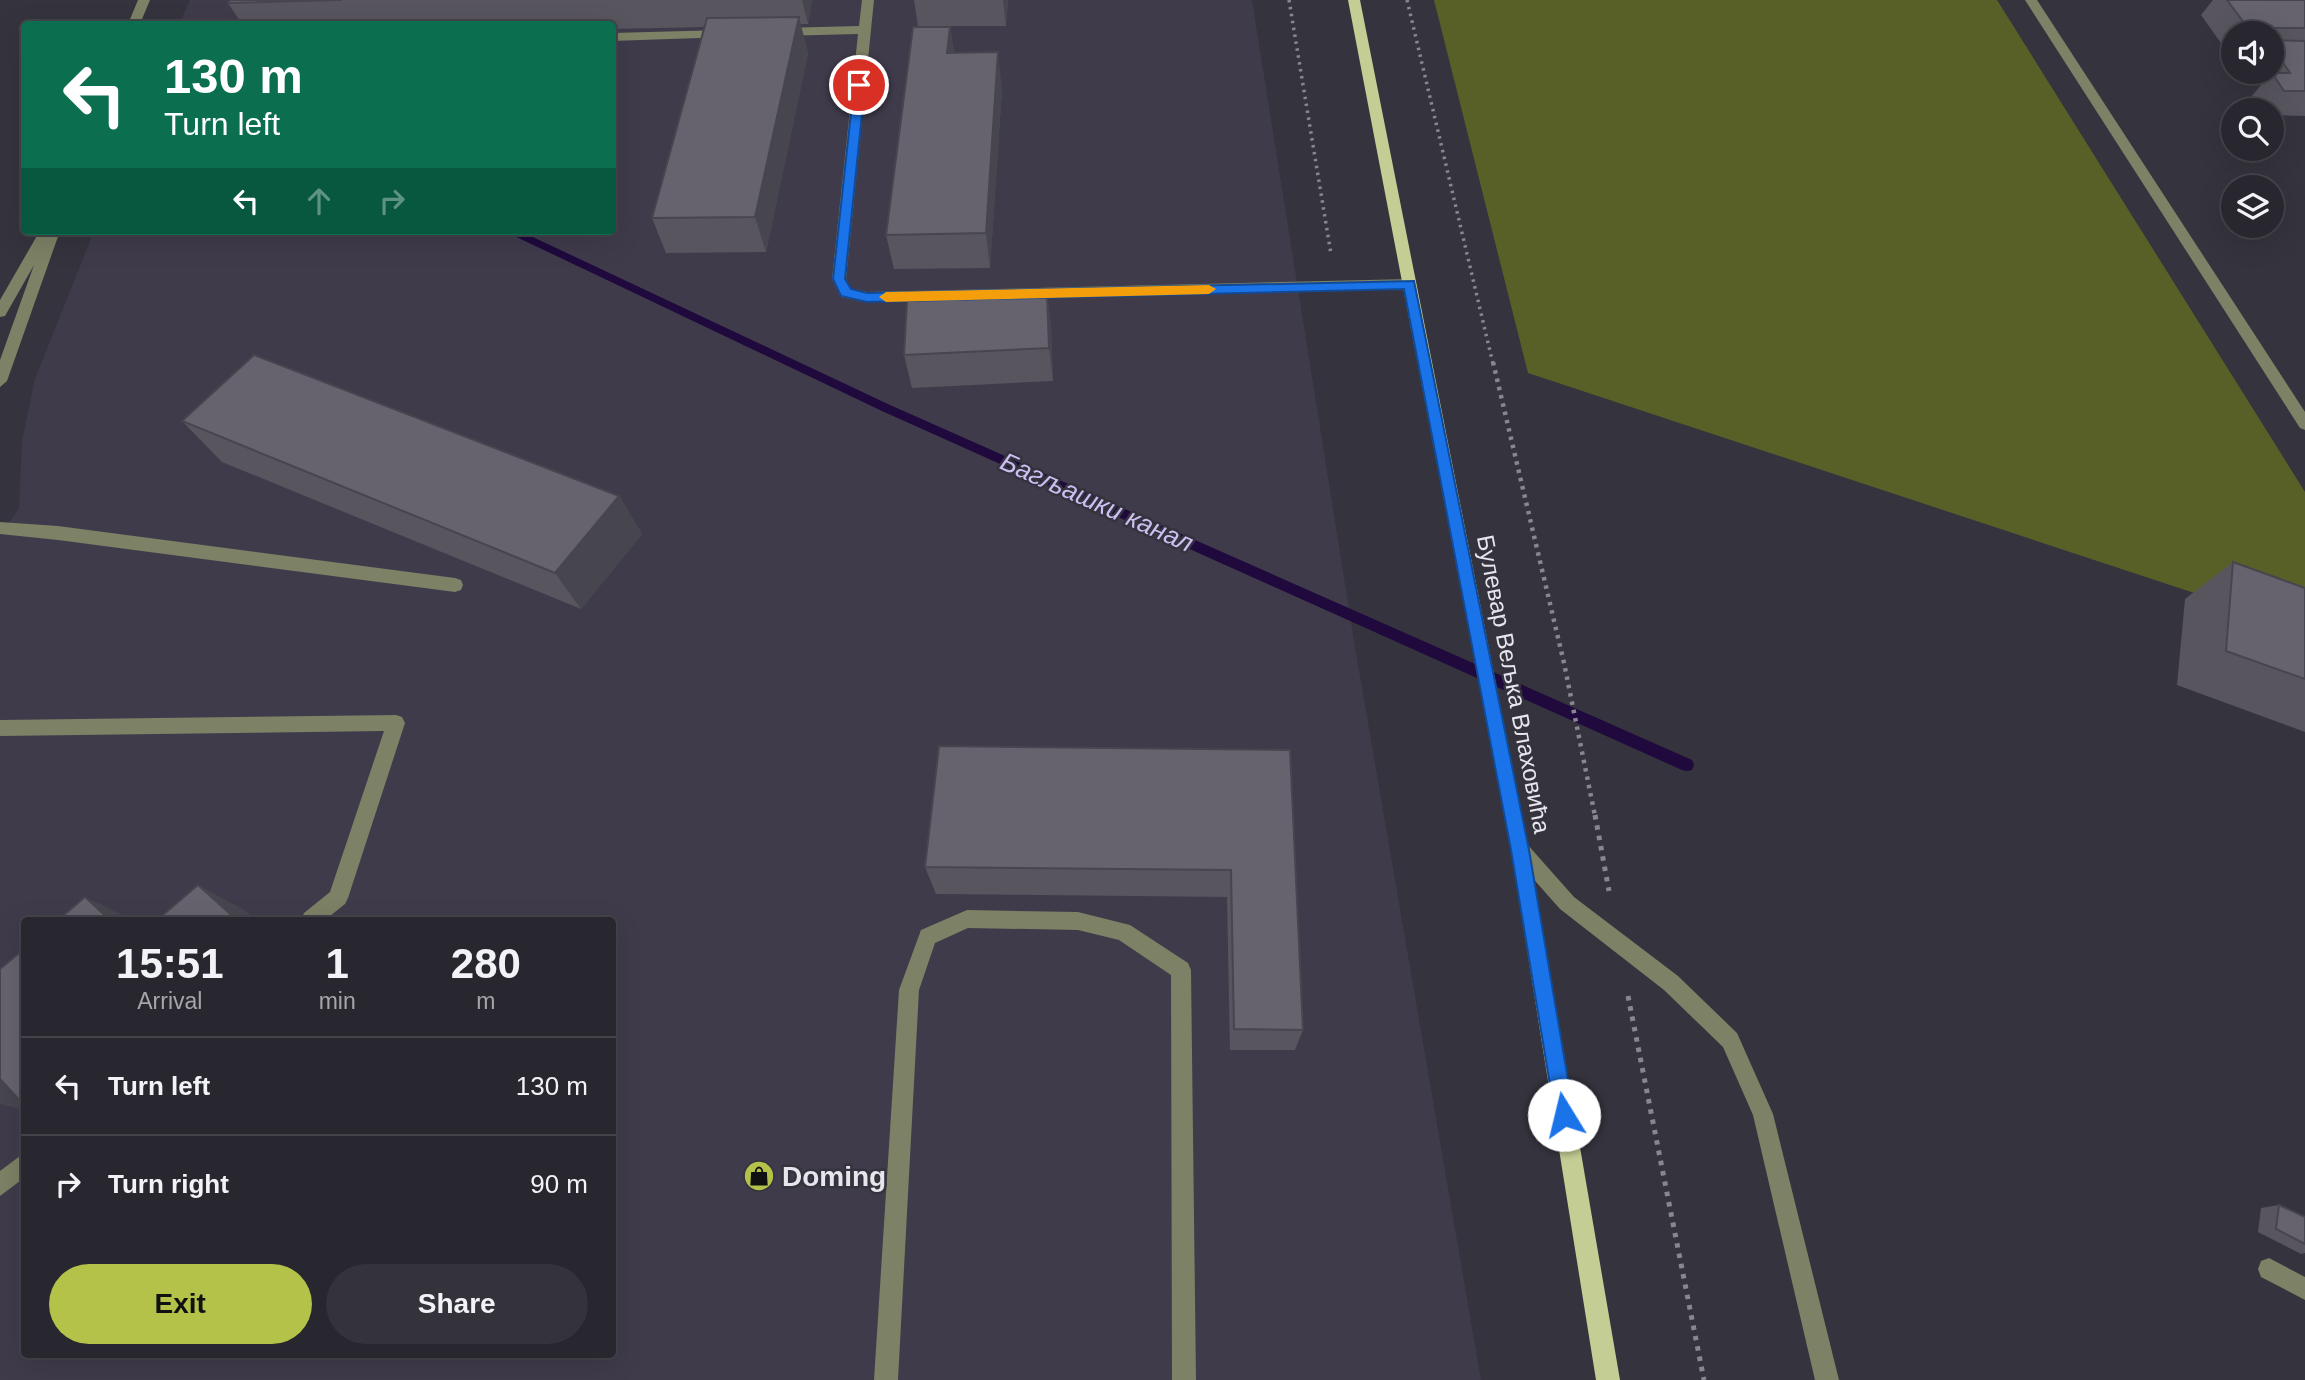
<!DOCTYPE html>
<html lang="en">
<head>
<meta charset="utf-8">
<style>
	:root { --surface:#28262e; --page:#34323a; --text:#f1f3f6; --muted:#a5a5aa; --line:#44434a; --accent:#b4c24a }
	body { margin:0; font-family:Arial,sans-serif; background:var(--page); color:var(--text); height:100vh; display:flex; flex-direction:column; font-size:26px; white-space:nowrap }
	* { box-sizing:border-box; margin:0 }
	p { font-size:23px; color:var(--muted) }
	.icon { flex:none; width:38px; height:38px; fill:none; stroke:currentColor; stroke-width:2; stroke-linecap:round; stroke-linejoin:round }
	.map { position:relative; flex:1; overflow:hidden }
	.panel { position:absolute; left:21px; top:917px; width:595px; height:441px; display:flex; flex-direction:column; background:var(--surface); border-radius:7px; box-shadow:0 7px 28px #0002,0 0 0 2px var(--line) }
	.panel>* { flex:none }
	.hud { position:absolute; left:21px; top:21px; width:595px; height:214px; border-radius:7px; box-shadow:0 7px 28px #0002,0 0 0 2px var(--line); background:#0b6e4f; color:#fff; overflow:hidden }
	.fabs { position:absolute; left:2221px; top:21px; display:grid; gap:14px }
	.fabs a { display:grid; place-items:center; width:63px; height:63px; border-radius:50%; background:var(--surface); box-shadow:0 7px 28px #0002,0 0 0 2px var(--line); font-size:35px }
	.pin { position:absolute; display:grid; place-items:center; width:60px; height:60px; color:#fff; margin:-30px; border:4px solid #fff; border-radius:50%; box-shadow:0 2px 7px #0007 }
	.me { position:absolute; width:77px; margin:-38px; rotate:351deg; stroke-linejoin:round; filter:drop-shadow(0 0 5px #0008) }
	.turn { display:flex; align-items:center; gap:24px; height:147px; padding:0 28px; font-size:32px }
	.turn .icon { width:91px; height:91px; stroke-width:2.5 }
	.turn b { display:block; font-size:49px; line-height:60px }
	.lanes { display:flex; align-items:center; height:66px; padding:0 28px; background:#0003; justify-content:center; gap:35px; direction:ltr }
	.lanes .off { opacity:.35 }
	.eta { display:flex; justify-content:space-evenly; align-items:center; height:119px; text-align:center }
	.eta b { font-size:42px; font-weight:700; line-height:49px }
	.button { display:flex; gap:14px; margin-top:auto; padding:14px 28px }
	.button a { flex:1; height:80px; border-radius:42px; background:var(--accent); color:#111; font-size:28px; font-weight:700; line-height:80px; text-align:center }
	.button a+a { background:var(--page); color:var(--text) }
	ul { padding:0; list-style:none }
	li { display:flex; align-items:center; gap:21px; height:98px; padding:0 28px; border-top:2px solid var(--line) }
	li div { flex:1 }
	li b { display:block; font-size:26px }
	li em { font-style:normal }
	.map>svg:first-child { display:block }
</style>
</head>
<body>
<div class="map">
<svg width="2305" height="1380" viewBox="0 0 2305 1380">
	<rect width="100%" height="100%" fill="#35333d"/>
	<path fill="#3f3b4b" fill-rule="evenodd" d="M190,0h1062l103,647 126,733h-1481v-844l19,-28 3,-67 13,-62 59,-148h518v-207h-433zM24,920h588v434h-588z"/>
	<path fill="#596027" d="M1434,0h563l308,492v105l-50,16 -727,-240z"/>
	<g fill="none" stroke-linecap="round" stroke-linejoin="round">
		<path fill="#1f093d" fill-rule="evenodd" d="M504,231h16l370,174 802,355 2,5 -2,5 -5,1 -5,-1 -800,-359z"/>
		<g stroke="#88868e" stroke-width="3.5" stroke-dasharray="2.5 4.5" stroke-linecap="butt">
			<path d="M1289,0l42,254"/>
			<path d="M1407,0l86,364"/>
		</g>
		<path stroke="#88868e" stroke-width="4.5" stroke-dasharray="3.5 5" stroke-linecap="butt" d="M1493,362l71,301 31,153"/>
		<g stroke="#88868e" stroke-width="5" stroke-dasharray="4.5 6" stroke-linecap="butt">
			<path d="M1595,815l14,76"/>
			<path d="M1628,996l76,384"/>
		</g>
		<g fill="#7d8165" fill-rule="evenodd">
			<path d="M138,0h12l-10,24h-12z"/>
			<path d="M862,0h12l-28,279 5,10 16,3 543,-13 7,5 -7,5 -543,13 -26,-5 -9,-18 26,-245 -78,2 -6,-4 6,-4 79,-2z"/>
			<path d="M2025,0h12l268,412v18l-5,-2z"/>
			<path d="M724,30l6,4 -2,3 -116,4v-8z"/>
			<path d="M46,231h14l-53,150 -7,6v-27l34,-95 -29,51 -5,1v-17l38,-66z"/>
			<path d="M0,522l58,4 397,52 6,2 2,5 -2,5 -6,2 -397,-52 -58,-6z"/>
			<path d="M396,715l6,2 3,6 -57,175 -3,6 -20,16h-24l3,-7 26,-21 54,-161 -384,5v-16z"/>
			<path d="M1520,841l7,3 47,53 104,79 59,57 36,81 66,266h-24l-62,-265 -30,-68 -59,-57 -104,-81 -47,-53 -2,-6 2,-6z"/>
			<path d="M967,910l111,2 52,13 58,38 3,7 5,410h-24l-1,-405 -52,-35 -41,-10 -110,-2 -33,15 -16,47 -21,390h-24l25,-390 22,-60z"/>
			<path d="M24,1153v25l-24,18v-25z"/>
			<path d="M2269,1258l36,19v23l-44,-23 -3,-8 3,-8z"/>
		</g>
		<path fill="#c4cd93" fill-rule="evenodd" d="M1348,0h12l169,850 91,530h-24l-85,-530z"/>
	</g>
	<g fill="#58555f">
		<path d="M230,0h582l-4,24h-8l8,29 -42,199 -100,1 -14,-35 53,-191 -93,2v-5h-370l-14,-21z"/>
		<path d="M914,0h94l-2,26h-88z"/>
		<path d="M2213,0h92v116l-33,-1v-5h-12l-9,-13 10,-12 -9,-13h20v-39h-39v20h-5l-27,-38z"/>
		<path d="M950,27l4,26 48,35 -12,180 -96,1 -8,-34z"/>
		<path d="M1047,294l4,33 2,54 -141,7 -8,-33z"/>
		<path d="M182,421l437,75 23,38 -61,75 -359,-147z"/>
		<path d="M2233,562l72,26v144l-128,-47 8,-86z"/>
		<path d="M1290,750l13,280 -8,20h-65l-3,-153 -291,-3 -11,-27z"/>
		<path d="M2279,1205l26,12v36l-4,1 -43,-22 3,-24z"/>
	</g>
	<g fill="#47454e">
		<path d="M802,0h10l-4,24z"/>
		<path d="M1003,0h5l-2,26z"/>
		<path d="M799,17l9,36 -42,199 -11,-35z"/>
		<path d="M950,27l5,35 -8,-9z"/>
		<path d="M998,52l4,36 -12,180 -4,-35z"/>
		<path d="M1047,294l4,33 2,54 -4,-33z"/>
		<path d="M619,496l23,38 -61,75 -26,-36z"/>
		<path d="M198,885l48,26 10,9h-19z"/>
		<path d="M85,897l49,23h-24z"/>
		<path d="M0,1071l24,7v32l-24,-6z"/>
	</g>
	<g fill="#66636f" stroke="#47454e" stroke-width="2">
		<path d="M230,0h112l-114,3z"/>
		<path d="M2227,0h78v28h-57z"/>
		<path d="M799,17l-44,200 -103,1 55,-200z"/>
		<path d="M913,27h37l-3,26 51,-1 -12,181 -100,2z"/>
		<path d="M2272,40l33,1v50h-21l-12,-18h18l-18,-27z"/>
		<path d="M1047,294l2,54 -145,7 3,-54z"/>
		<path d="M254,355l365,141 -64,77 -373,-152z"/>
		<path d="M2233,562l72,26v91l-79,-28z"/>
		<path d="M939,746l351,4 13,280 -69,-1 -3,-159 -306,-3z"/>
		<path d="M198,885l39,35h-80z"/>
		<path d="M85,897l25,23h-52z"/>
		<path d="M24,949v156l-24,-26v-110z"/>
		<path d="M2279,1205l26,12v27l-29,-15z"/>
	</g>
	<path fill="#1a73e8" stroke="#114b97" stroke-width="2" d="M859,82l6,3 -20,194 6,10 16,4 547,-12 115,569 45,265 -3,7 -7,2 -7,-2 -2,-7 -44,-265 -107,-561 -537,13 -26,-6 -8,-17 21,-194z"/>
	<path fill="#f59e0b" d="M1209,285l7,4 -7,5 -323,8 -7,-5 7,-5z"/>
	<defs>
		<g id="shop-disc" transform="scale(1.575)"><circle r="9.5" fill="#b4c24a" stroke="#35333d"/><path d="M-5-2.5h2.3a2.7 3.5 0 0 1 5.4 0H5L5.5 6h-11ZM-1.5-2.5h3a1.5 2.3 0 0 0-3 0Z" fill="#111"/></g>
	</defs>
	<g fill-rule="evenodd">
		<use href="#shop-disc" x="759" y="1176"/>
	</g>
	<g text-anchor="middle" dominant-baseline="central" stroke-width="5" stroke-linejoin="round" paint-order="stroke">
		<g font-size="24" fill="#e8e6ed" stroke="#35333d">
			<text transform="translate(1514 684) rotate(79)">Булевар Вељка Влаховића</text>
		</g>
		<g font-size="26" font-style="italic" fill="#cdbff3" stroke="#35333d">
			<text transform="translate(1097 502) rotate(24)">Багљашки канал</text>
		</g>
		<g font-size="28" font-weight="bold" fill="#e8e6ed" stroke="#35333d" text-anchor="start">
			<text x="782" y="1176">Doming</text>
		</g>
	</g>
</svg>
<div class="fabs">
<a><svg class="icon" aria-label="sound" viewBox="0 0 24 24"><path d="M4 9h4l5-4v14l-5-4H4zM17 9q2 3 0 6"/></svg></a>
<a><svg class="icon" aria-label="search" viewBox="0 0 24 24"><circle cx="10" cy="10" r="6"/><path d="M15 15l6 6"/></svg></a>
<a><svg class="icon" aria-label="layers" viewBox="0 0 24 24"><path d="M12 4l9 5-9 5-9-5zM3 14l9 5 9-5"/></svg></a>
</div>
<div class="pin" style="left:859px;top:85px;background:#d93025"><svg class="icon" aria-label="arrive" viewBox="0 0 24 24"><path d="M6 21V4h12l-3 4 3 4H6"/></svg></div>
<svg class="me" style="left:1564px;top:1115px" viewBox="-20 -20 40 40"><circle r="19" fill="#fff"/><path d="M0-13L10 11 0 6-10 11z" fill="#1a73e8"/></svg>
<div class="hud">
<div class="turn"><svg class="icon" aria-label="left" viewBox="0 0 24 24"><path d="M17 20v-9H6M10 6l-5 5 5 5"/></svg><div><b>130 m</b>Turn left</div></div>
<div class="lanes"><svg class="icon" aria-label="left" viewBox="0 0 24 24"><path d="M17 20v-9H6M10 6l-5 5 5 5"/></svg><svg class="icon off" aria-label="ahead" viewBox="0 0 24 24"><path d="M12 20V5M6 11l6-6 6 6"/></svg><svg class="icon off" aria-label="right" viewBox="0 0 24 24"><path d="M7 20v-9h11M14 6l5 5-5 5"/></svg></div>
</div>
<section class="panel">
<div class="eta">
<div><b>15:51</b><p>Arrival</p></div>
<div><b>1</b><p>min</p></div>
<div><b>280</b><p>m</p></div>
</div>
<ul>
<li><svg class="icon" aria-label="left" viewBox="0 0 24 24"><path d="M17 20v-9H6M10 6l-5 5 5 5"/></svg><div><b>Turn left</b></div><em>130 m</em></li>
<li><svg class="icon" aria-label="right" viewBox="0 0 24 24"><path d="M7 20v-9h11M14 6l5 5-5 5"/></svg><div><b>Turn right</b></div><em>90 m</em></li>
</ul>
<div class="button"><a>Exit</a><a>Share</a></div>
</section>
</div>
</body>
</html>
